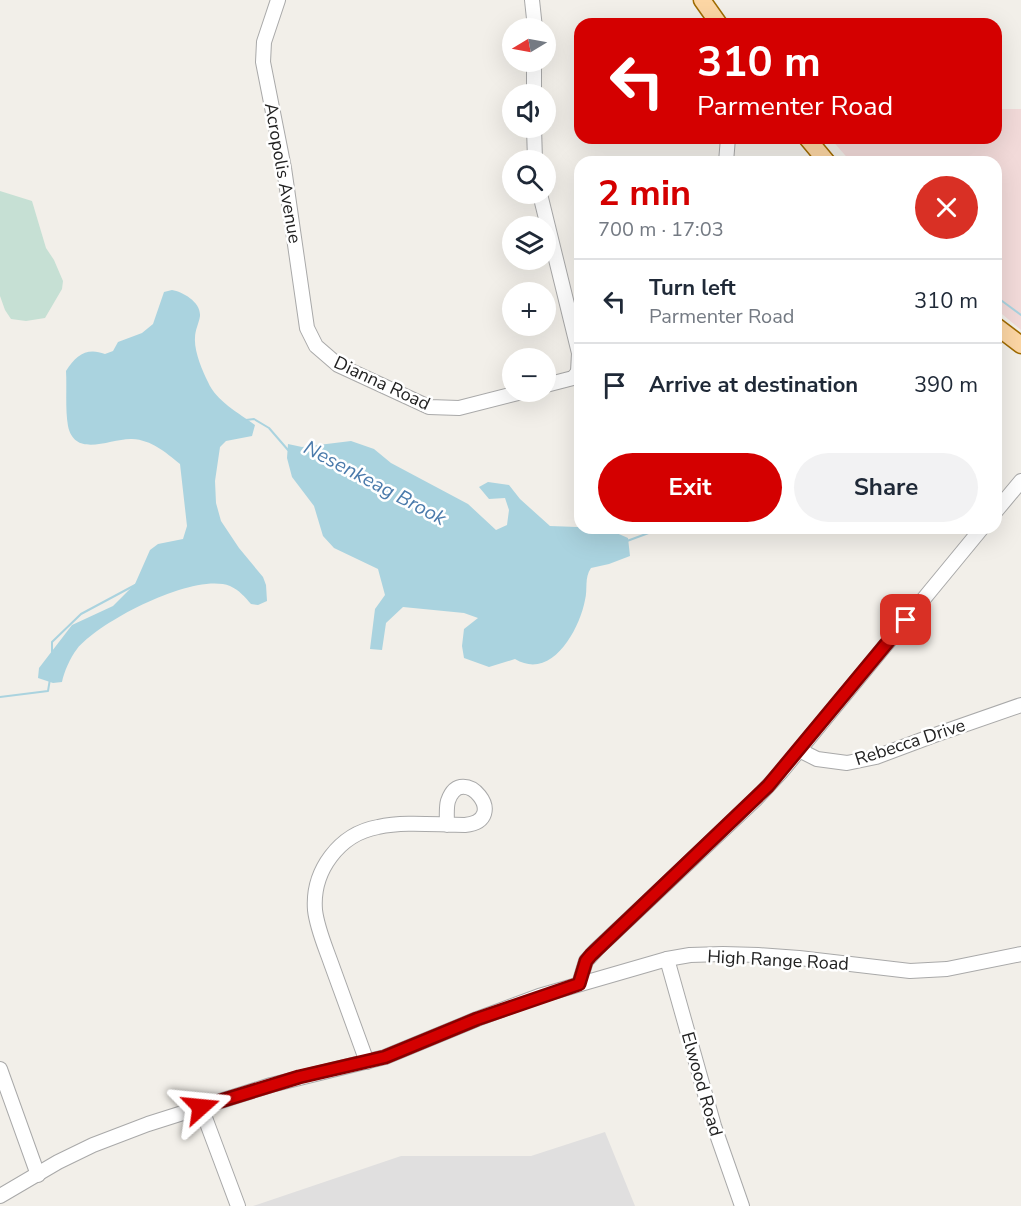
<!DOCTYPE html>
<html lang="en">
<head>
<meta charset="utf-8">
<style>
	:root { --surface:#fff; --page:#f2f2f3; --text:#1f2937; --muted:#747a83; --line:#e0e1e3; --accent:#d40000 }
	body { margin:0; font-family:"Nunito Sans",sans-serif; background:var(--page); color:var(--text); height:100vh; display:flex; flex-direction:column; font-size:22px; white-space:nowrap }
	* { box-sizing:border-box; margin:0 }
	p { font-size:20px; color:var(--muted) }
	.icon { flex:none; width:33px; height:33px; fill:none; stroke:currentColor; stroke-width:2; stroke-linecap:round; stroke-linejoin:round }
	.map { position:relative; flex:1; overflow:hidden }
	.sheet { position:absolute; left:574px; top:156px; width:428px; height:378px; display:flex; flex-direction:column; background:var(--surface); border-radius:18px; box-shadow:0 6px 24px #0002 }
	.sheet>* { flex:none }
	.guide { position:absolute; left:574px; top:18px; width:428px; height:126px; border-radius:18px; box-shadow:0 6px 24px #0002; background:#d40000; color:#fff; overflow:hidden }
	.needle { width:39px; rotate:260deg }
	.buttons { position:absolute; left:502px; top:18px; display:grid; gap:12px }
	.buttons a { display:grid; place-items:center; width:54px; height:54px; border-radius:50%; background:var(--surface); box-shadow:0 6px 24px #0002; font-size:30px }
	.pin { position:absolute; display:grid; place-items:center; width:51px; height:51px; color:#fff; margin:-26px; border-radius:12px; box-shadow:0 3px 9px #0006 }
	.me { position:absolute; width:66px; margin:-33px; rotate:72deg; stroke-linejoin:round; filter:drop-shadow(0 0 4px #0008) }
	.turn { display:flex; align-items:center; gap:21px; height:126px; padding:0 24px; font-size:27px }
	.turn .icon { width:78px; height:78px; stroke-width:2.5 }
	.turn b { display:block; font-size:42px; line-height:51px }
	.round { display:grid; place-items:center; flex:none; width:63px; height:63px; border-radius:32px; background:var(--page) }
	.headline { display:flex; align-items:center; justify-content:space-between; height:102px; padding:0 24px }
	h1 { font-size:36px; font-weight:700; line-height:45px; color:var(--accent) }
	.cta { display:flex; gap:12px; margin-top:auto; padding:12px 24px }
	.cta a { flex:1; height:69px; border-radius:36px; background:var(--accent); color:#fff; font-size:24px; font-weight:700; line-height:69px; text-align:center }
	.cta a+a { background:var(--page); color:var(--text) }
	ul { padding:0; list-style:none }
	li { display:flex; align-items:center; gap:18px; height:84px; padding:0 24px; border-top:2px solid var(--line) }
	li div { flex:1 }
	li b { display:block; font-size:22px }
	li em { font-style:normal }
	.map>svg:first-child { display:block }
</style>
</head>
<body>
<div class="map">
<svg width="1021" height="1206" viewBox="0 0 1021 1206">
	<rect width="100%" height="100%" fill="#f2efe9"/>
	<path fill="#e0dfdf" d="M605,1132l30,74h-382l148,-50h130z"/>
	<path fill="#f2dad9" d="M996,109h25v221l-25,-21v-147h-145l-21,-24h166z"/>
	<path fill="#c6e0d4" d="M0,191l32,10 14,47 8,12 9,21 -1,8 -17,29 -19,3 -15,-2 -6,-9 -5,-14z"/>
	<g fill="#aad3df">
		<path d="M172,290c11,2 29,12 28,26 -1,7 -5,14 -5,22 -1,13 7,32 13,44 8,19 31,31 47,43l-3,11 -26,5 -6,6 -5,34 1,22 5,18 18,27 24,29 3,8 1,16 -9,4 -7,-1c-6,-7 -12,-14 -21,-18 -36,-14 -130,35 -153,63 -7,9 -13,23 -15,33l-9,1 -15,-5 1,-10 33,-43 41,-19 22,-22 15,-34 8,-6 25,-5 4,-13 -7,-62c-15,-12 -28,-24 -48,-25 -21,-1 -57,20 -64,-13 -3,-17 -1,-38 -2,-55 10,-16 21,-24 39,-17l8,-3 5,-9 24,-9 11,-9 11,-32z"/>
		<path d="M351,441l23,8 17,14 77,41 28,26 11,-5 2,-15 -4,-12 -16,1 -10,-12 9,-5 21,3 11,14 30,27 55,2 23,10 2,18 -21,8 -18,4c-7,10 -3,21 -6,32 -6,31 -34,81 -70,59l-26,8 -25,-9 -2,-12 2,-17 14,-11 -14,-5 -61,-6 -17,16 -4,27 -12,-1 5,-40 10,-14 -7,-26 -44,-21 -11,-12 -9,-30 -22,-29 -5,-19 1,-14 14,3z"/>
	</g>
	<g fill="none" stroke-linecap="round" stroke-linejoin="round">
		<g stroke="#aad3df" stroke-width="2">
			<path d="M996,301l2,-3 23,17"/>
			<path d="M246,420l8,-1 15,9 19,22"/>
			<path d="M627,541l27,-10 17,-3"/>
			<path d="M52,653v-11l29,-28 56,-30"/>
			<path d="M0,697l48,-6 2,-12"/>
		</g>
		<g stroke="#a9a9a9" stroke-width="16">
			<g id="minor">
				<path d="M278,0l-14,42 -1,20 21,106 23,160 9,18 22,19 91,42 30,1 63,-16"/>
				<path d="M532,0l3,28"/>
				<path d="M534,94v-32"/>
				<path d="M534,128l1,32"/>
				<path d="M726,162l2,-24"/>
				<path d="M540,194l39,159 -1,19"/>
				<path d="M546,385l27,-7 5,-6"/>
				<path d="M996,511l25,-30"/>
				<path d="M799,750l18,9 30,4 29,-6 56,-21 89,-31"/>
				<path d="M667,959l47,167 28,80"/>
				<path d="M579,984l7,-23 11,-12 158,-149 27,-29 200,-243"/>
				<path d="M367,1062c-12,-33 -24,-66 -36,-99 -6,-17 -14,-35 -16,-53 -3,-39 24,-76 63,-83 27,-6 59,-2 87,-2 47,-5 -3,-65 -17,-24 -2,7 -1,16 -1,24"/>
				<path d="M0,1069l38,106"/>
				<path d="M201,1107l37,99"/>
				<path d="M0,1196l58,-34 35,-17 55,-21 123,-39 114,-28 92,-38 62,-23 128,-37 23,-4 33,-1 35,1 41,3 111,13 37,-2 74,-15"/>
			</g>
		</g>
		<g stroke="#a06b00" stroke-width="19">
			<g id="major">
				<path d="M702,0l17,24"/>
				<path d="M807,138l20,24"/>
				<path d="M996,326l25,19"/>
			</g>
		</g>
		<use href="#minor" stroke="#fff" stroke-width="14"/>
		<use href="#major" stroke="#fcd6a4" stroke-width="16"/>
	</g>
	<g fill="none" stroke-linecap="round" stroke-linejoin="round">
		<g stroke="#8a0000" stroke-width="15">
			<path id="route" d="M201,1107l98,-30 86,-20 92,-38 102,-35 7,-23 5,-6 177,-169 138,-166"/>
		</g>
		<use href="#route" stroke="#d40000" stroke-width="10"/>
	</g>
	<g text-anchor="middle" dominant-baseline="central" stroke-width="5" stroke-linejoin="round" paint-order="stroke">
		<g font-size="18" fill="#222" stroke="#fff">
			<text transform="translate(283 173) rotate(80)">Acropolis Avenue</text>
			<text transform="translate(382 383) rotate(25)">Dianna Road</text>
			<text transform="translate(910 742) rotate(-18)">Rebecca Drive</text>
			<text transform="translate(778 960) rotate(3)">High Range Road</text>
			<text transform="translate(702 1084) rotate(74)">Elwood Road</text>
		</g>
		<g font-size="20" font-style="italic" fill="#4a7aab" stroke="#fff">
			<text transform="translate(375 483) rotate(28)">Nesenkeag Brook</text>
		</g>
	</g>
</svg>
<div class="buttons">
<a><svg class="needle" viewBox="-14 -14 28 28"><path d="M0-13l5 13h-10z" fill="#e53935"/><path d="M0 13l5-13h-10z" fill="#747a83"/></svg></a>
<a><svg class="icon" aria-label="sound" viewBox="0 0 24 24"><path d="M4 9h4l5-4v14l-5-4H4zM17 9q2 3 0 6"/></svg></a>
<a><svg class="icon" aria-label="search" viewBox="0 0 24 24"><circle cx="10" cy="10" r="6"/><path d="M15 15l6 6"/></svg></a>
<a><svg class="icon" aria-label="layers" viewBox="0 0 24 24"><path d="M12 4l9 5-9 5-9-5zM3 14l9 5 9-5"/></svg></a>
<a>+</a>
<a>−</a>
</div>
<div class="pin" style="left:906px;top:620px;background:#d93025"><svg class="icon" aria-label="arrive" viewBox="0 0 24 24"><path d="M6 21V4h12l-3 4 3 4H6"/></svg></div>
<svg class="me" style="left:201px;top:1107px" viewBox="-20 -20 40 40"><path d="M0-17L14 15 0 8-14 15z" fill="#d40000" stroke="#fff" stroke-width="4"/></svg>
<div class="guide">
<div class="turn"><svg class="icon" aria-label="left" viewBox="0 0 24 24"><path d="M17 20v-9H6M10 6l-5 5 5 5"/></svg><div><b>310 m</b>Parmenter Road</div></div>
</div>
<section class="sheet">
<div class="headline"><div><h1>2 min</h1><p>700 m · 17:03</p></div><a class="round" style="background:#d93025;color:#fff"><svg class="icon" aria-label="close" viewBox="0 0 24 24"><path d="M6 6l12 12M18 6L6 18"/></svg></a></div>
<ul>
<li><svg class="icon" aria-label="left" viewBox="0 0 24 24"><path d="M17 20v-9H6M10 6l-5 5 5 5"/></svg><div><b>Turn left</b><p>Parmenter Road</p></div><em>310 m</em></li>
<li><svg class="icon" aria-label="arrive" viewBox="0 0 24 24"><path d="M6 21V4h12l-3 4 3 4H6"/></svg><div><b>Arrive at destination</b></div><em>390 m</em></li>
</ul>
<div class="cta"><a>Exit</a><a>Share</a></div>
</section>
</div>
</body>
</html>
